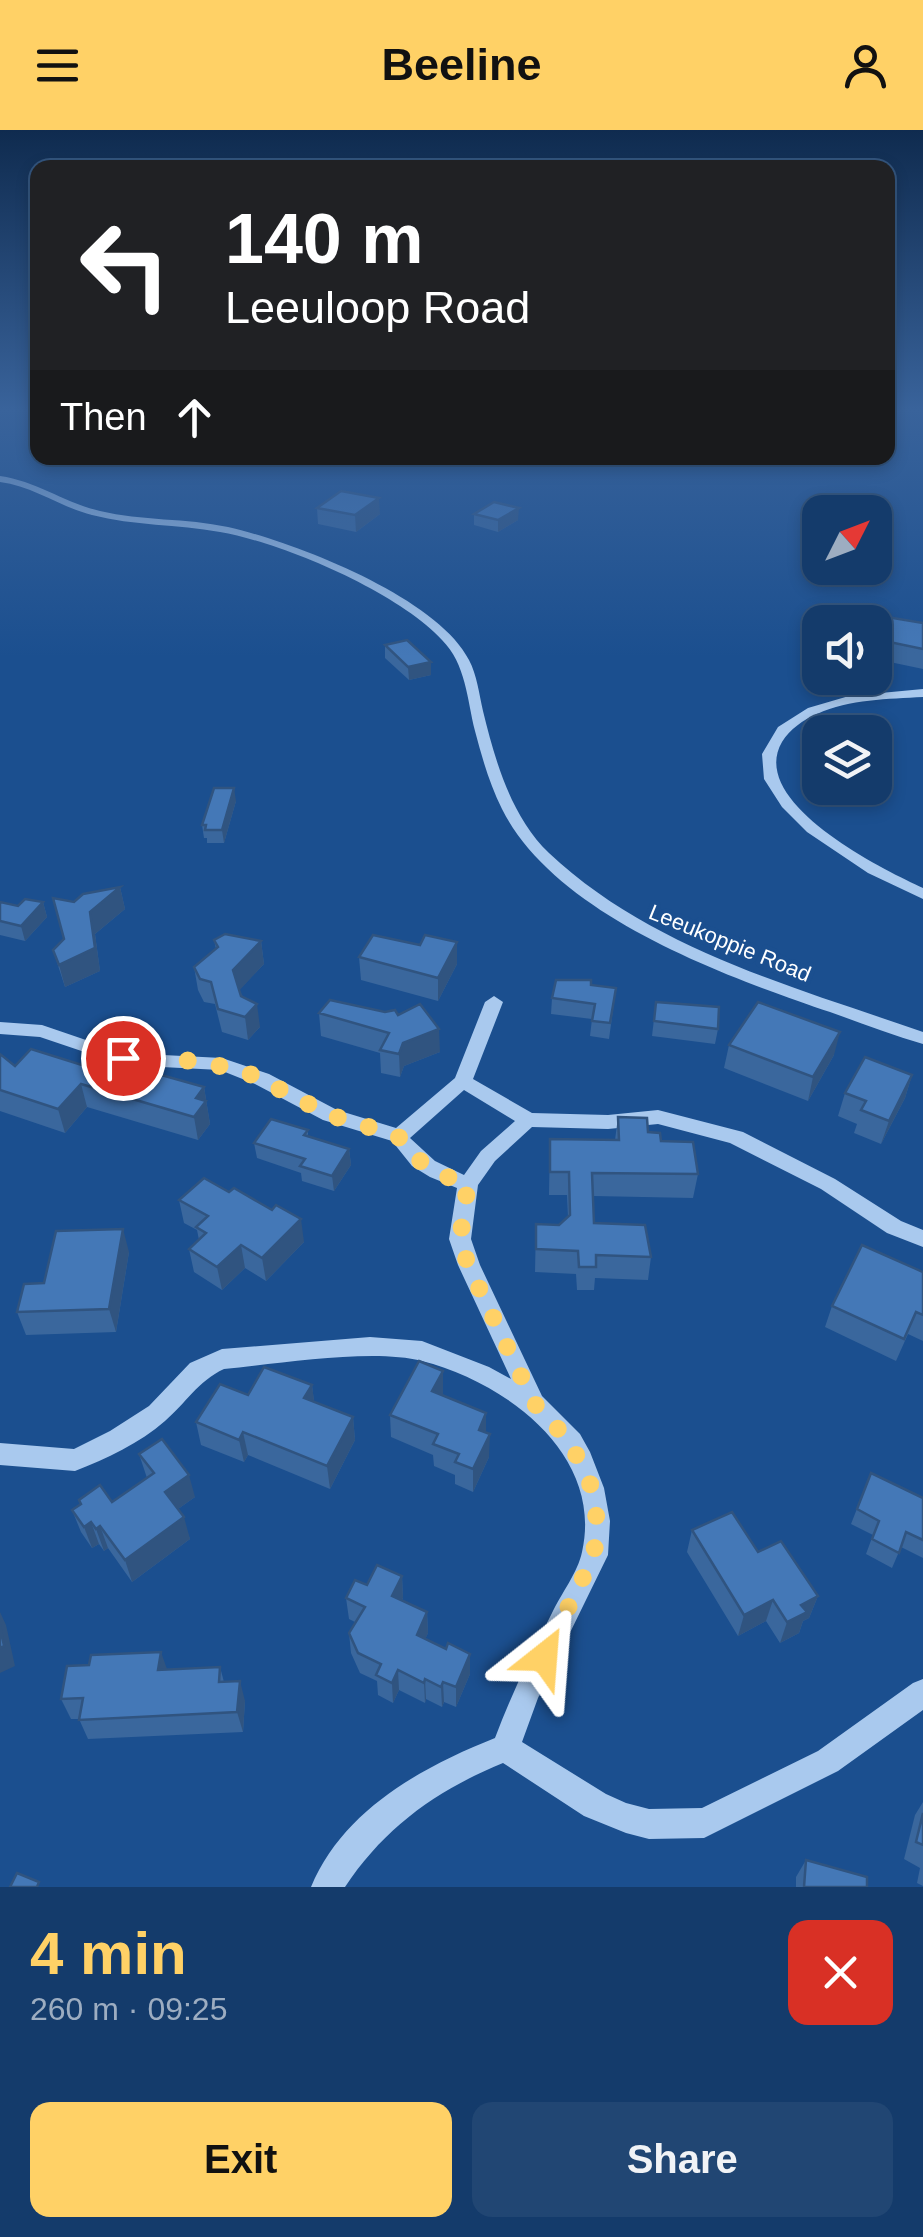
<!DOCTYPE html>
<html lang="en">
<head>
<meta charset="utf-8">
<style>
	:root { --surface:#143b6b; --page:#214673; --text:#f1f3f6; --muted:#9dadc1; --line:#33557e; --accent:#ffd166 }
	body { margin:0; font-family:Arial,sans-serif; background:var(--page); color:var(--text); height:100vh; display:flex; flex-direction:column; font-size:38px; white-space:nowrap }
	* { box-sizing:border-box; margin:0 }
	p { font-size:32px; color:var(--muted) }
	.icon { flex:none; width:55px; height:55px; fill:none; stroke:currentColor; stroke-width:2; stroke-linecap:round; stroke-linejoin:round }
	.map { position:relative; height:1757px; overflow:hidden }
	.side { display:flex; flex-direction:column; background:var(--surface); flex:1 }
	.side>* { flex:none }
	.hud { position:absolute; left:30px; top:30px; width:865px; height:305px; border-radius:20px; box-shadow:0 5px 15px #0003,0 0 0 2px var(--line); background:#202124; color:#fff; overflow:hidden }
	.needle { width:65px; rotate:48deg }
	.fabs { position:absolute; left:802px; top:365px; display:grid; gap:20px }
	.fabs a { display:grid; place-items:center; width:90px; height:90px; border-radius:20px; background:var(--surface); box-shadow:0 5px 15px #0003,0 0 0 2px var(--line); font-size:50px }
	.pin { position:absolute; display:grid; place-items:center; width:85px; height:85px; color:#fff; margin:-42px; border:5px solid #fff; border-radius:50%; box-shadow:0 2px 10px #0007 }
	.me { position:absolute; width:110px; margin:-55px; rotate:28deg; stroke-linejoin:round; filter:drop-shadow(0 0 8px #0008) }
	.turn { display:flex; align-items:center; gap:35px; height:210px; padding:0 30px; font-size:45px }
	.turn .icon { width:130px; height:130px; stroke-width:2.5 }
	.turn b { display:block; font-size:70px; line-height:85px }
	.then { display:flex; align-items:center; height:95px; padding:0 30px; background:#0003; gap:20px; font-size:38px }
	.round { display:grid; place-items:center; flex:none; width:105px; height:105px; border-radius:20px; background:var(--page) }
	.head { display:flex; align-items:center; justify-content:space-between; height:170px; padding:0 30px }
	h1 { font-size:60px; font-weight:800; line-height:75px; color:var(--accent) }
	.primary-button { display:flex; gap:20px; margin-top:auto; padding:20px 30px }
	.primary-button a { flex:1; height:115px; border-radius:20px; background:var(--accent); color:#111; font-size:40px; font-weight:800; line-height:115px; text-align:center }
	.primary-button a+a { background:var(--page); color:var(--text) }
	header { display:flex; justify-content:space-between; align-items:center; height:130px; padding:0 30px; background:var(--accent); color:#111; font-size:45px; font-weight:800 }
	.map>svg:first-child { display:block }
</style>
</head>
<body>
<header><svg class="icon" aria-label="menu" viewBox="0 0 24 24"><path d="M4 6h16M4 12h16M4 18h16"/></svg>Beeline<svg class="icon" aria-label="person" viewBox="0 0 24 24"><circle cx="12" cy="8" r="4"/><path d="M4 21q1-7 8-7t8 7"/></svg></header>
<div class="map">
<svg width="923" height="1757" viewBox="0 0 923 1757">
	<rect width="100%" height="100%" fill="#1b4f8f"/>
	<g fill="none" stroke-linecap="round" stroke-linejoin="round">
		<g fill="#a9c9ee" fill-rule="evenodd">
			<path d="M0,346c36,5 65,27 100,35 42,10 86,7 128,16 66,15 209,70 241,133 8,15 10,34 14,51 12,49 28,106 66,142 102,96 245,134 374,179v12c-31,-9 -62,-21 -93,-32 -106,-36 -275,-97 -328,-203 -12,-24 -20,-51 -27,-78 -8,-32 -9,-67 -33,-91 -44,-48 -159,-97 -222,-108 -43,-8 -86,-6 -128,-17 -32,-8 -59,-29 -92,-33z"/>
			<path d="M923,559v8c-35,2 -73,2 -106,17 -14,6 -27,15 -35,28 -35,60 99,127 141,146v11l-55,-26 -61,-41 -25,-25 -18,-28 -2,-25 16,-27 30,-19 41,-12z"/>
			<path d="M494,866l9,6 -30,77 59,34 76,2 50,-5 85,22 92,47 66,42 22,9v17l-36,-14 -66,-44 -91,-46 -72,-19 -50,5 -76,-2 -37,34 -17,24 -7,54 9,26 62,131 38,38 10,18 14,36 6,33 -2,34 -70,143 -16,44 84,52 20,9 23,6 53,-1 116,-57 95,-68 10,-4v31l-85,61 -134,67 -55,1 -23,-6 -42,-17 -81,-53c-66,27 -118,64 -158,124h-34c32,-77 111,-120 184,-149 16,-43 36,-84 57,-125 9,-19 26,-41 30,-61 22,-98 -77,-170 -160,-191 -50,-13 -144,3 -198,8 -26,12 -38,34 -59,52 -25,22 -59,38 -90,50l-75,-6v-22l74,6 36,-18 39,-25 41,-43 32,-14 148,-12 52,4 67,26 22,12 -53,-114 -9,-26 8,-51 -27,-11 -18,-11 -20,-25 -69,-21 -68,-36 -35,-14 -97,-5 -83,-28 -40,-3v-12l42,3 82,28 98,5 47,16 68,36 59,18 59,-50 30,-76zM464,960l51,31 -34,30 -17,24 -29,-14 -25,-23z"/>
		</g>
	</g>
	<g fill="#3a679d">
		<path d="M317,378l63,6 -24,18 -38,-8z"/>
		<path d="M474,384l44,6 -20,12 -24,-7z"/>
		<path d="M919,493h4v46l-38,-8 -2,10 -8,-35z"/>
		<path d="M820,507v23l-4,-4z"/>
		<path d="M385,515l46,17v13l-22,5 -24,-22z"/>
		<path d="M236,671l-12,42h-17v-5h-3l-2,-13z"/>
		<path d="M120,757l5,22 -30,25 5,37 -35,16 -12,-37z"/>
		<path d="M0,772l18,4 25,-4 4,15 -22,24 -25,-6z"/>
		<path d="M214,810l47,1 3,23 -25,26 21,37 -12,13 -26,-8 -7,-28 -11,-2 -6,-12 -4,-23 22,-18z"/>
		<path d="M457,812v22l-19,37 -77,-21 -2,-23 61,-12z"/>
		<path d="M591,855l25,3 -7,51 -19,-3 2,-17 -41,-5 1,-16z"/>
		<path d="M656,872l62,27 -3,15 -63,-8z"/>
		<path d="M319,883l79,2 42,37 -36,14 -4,11 -19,-4 -1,-20 -59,-17z"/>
		<path d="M729,915l105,10 -26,46 -84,-33z"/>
		<path d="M0,924l15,12 102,10 87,11 6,37 -12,16 -111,-33 -22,26 -65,-22z"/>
		<path d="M912,945l-7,23 -24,46 -27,-11 3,-9 -19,-8 7,-23z"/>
		<path d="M618,987l30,15 13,9 37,33 -5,24 -100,-2 1,27 57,34 -3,23 -53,-2 -1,12h-17l-1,-16 -41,-2 1,-48 23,1 9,-8 -1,-22h-18l1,-56 65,1z"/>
		<path d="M308,1000v6l41,13 2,16 -17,26 -32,-10 -1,-8 -44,-15 -3,-15z"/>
		<path d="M179,1070l125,42 -38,39 -21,-13 -23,22 -28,-18 -5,-23 10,-9 -2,-10 -13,-7z"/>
		<path d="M129,1122l-13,80 -90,3 -9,-23 27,-29z"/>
		<path d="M923,1142v69l-15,-7 -12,27 -71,-34 7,-21z"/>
		<path d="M312,1255l2,17 39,15 2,23 -25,49 -82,-34 -4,7 -43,-17 -5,-23 52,-27z"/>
		<path d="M443,1264l-1,1 44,38 3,24 -16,35 -18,-8v-9l-21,-9 -1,-11 -42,-18 -1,-22z"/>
		<path d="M139,1324l56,43 -17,12 12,30 -58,43 -24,-34 -4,3 -5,-7 -7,4 -11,-16 -9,-22 8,-6 -1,-4 33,2 35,-24z"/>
		<path d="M871,1343l52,25v60l-22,-11 -9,21 -26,-14 7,-19 -22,-11z"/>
		<path d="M692,1400l66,22 60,44 -9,22 -6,3 -4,12 -19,10 -14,-22 -28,15 -51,-84z"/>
		<path d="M402,1446l1,22 -1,2 25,12 1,21 -3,6 45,35 -14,33 -12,-5 -2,5 -16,-8 -1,4 -26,-13 -6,13 -15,-8 -1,-14 -17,-8 -9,-20 -2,-20 6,-11 -6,-3 -3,-21 21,-13z"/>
		<path d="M220,1537l4,15 21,19 -2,31 -155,7 -9,-20h-8l-10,-20 106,-29z"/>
		<path d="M923,1672v84l-6,-3 3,-15 -16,-9 11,-44z"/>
		<path d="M806,1730l61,27h-71v-10z"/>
	</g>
	<g fill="#305480">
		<path d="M379,368l1,16 -24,18 -1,-17z"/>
		<path d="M519,378l-1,12 -20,12v-12z"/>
		<path d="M887,522l-4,19 -8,1v-19z"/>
		<path d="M431,532v13l-22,5 -1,-13z"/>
		<path d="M234,658l2,13 -12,42 -2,-13z"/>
		<path d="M120,757l5,22 -30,25 5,37 -35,16 -6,-22 31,-53z"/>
		<path d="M43,772l4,15 -22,24 -4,-15z"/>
		<path d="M261,811l3,23 -27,29 -4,-23z"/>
		<path d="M457,812v22l-19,37v-23z"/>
		<path d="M257,874l3,23 -12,13 -3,-23z"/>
		<path d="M439,899l1,23 -36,14 -4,11 -1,-23 4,-11z"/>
		<path d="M840,902l-6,23 -26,46 5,-24z"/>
		<path d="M912,945l-7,23 -24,46 8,-23z"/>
		<path d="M81,954l6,23 -22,26 -7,-24z"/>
		<path d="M204,957l6,37 -12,16 -4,-23 2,-19z"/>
		<path d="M349,1019l2,16 -17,26 -2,-15z"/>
		<path d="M301,1089l3,23 -38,39 -4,-23z"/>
		<path d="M123,1099l6,23 -13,80 -7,-23z"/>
		<path d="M241,1115l4,23 -23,22 -5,-23z"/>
		<path d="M443,1241v23l-10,20 -1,-23z"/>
		<path d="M312,1255l3,23 -11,-10z"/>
		<path d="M486,1283v22l-7,-5z"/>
		<path d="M353,1287l2,23 -25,49 -3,-23z"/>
		<path d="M243,1302l5,23 -4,7 -5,-22z"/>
		<path d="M490,1304l-1,23 -16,35v-23z"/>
		<path d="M189,1345l6,22 -24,17 -6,-22z"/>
		<path d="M184,1387l6,22 -58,43 -7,-22z"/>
		<path d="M91,1392l8,22 -7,4 -8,-21z"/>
		<path d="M100,1396l8,22 -4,3 -8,-22z"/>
		<path d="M402,1446l1,22 -10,19 -1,-21z"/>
		<path d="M818,1466l-9,22 -6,3 -4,12 -19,10 7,-21 14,-17z"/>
		<path d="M773,1470l-7,21 -28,15 6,-21z"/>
		<path d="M0,1482l6,13 9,41 -15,7z"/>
		<path d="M427,1482l1,21 -10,23 -1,-21z"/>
		<path d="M161,1522l7,20 -10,-2z"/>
		<path d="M470,1524v20l-14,33v-20z"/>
		<path d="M398,1540l1,20 -6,13 -1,-20z"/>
		<path d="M425,1549l1,20 -1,4 -1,-20z"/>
		<path d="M240,1551l5,20 -2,31 -6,-20z"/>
		<path d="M443,1552l1,20 -2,5 -1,-20z"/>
	</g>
	<g fill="#4478b7" stroke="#305480" stroke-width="2.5">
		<path d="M341,361l38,7 -24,17 -38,-7z"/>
		<path d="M494,372l25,6 -21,12 -24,-6z"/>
		<path d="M887,487l36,6v26l-48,-10v-3z"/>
		<path d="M407,510l24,22 -23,5 -23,-22z"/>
		<path d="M875,510l12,12 -12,1z"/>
		<path d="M214,658h20l-12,42h-17l1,-5h-4z"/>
		<path d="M120,757l-30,25 5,36 -36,17 -6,-15 11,-11 -11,-41 21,4 9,-8z"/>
		<path d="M25,769l18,3 -22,24 -21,-5v-19l18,4z"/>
		<path d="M225,804l36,7 -28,29 8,26 16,8 -12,13 -27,-8 -7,-27 -11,-3 -6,-12 24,-20 -4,-7z"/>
		<path d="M373,805l47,10 5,-10 32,7 -19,36 -79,-21z"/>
		<path d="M556,850h35v5l25,3 -6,35 -18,-2 3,-17 -43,-6z"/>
		<path d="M330,870l55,12 10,-2 3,5 22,-11 19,25 -36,14 -4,11 -19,-4 9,-17 -70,-20z"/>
		<path d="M656,872l63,5 -1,22 -64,-8z"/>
		<path d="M758,872l82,30 -27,45 -84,-32z"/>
		<path d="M31,919l86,27 4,-5 21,6 5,-6 57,16 -8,11 10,3 -12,16 -113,-33 -23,25 -58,-19v-36l15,12z"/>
		<path d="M865,927l47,18 -23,46 -28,-11 5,-9 -21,-8z"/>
		<path d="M618,987l29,1 1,14 12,1 1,8 32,1 5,32 -106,-1 2,50 51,2 6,32 -55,-2v12h-17l-1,-16 -42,-2v-25l23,1 11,-10 -1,-43h-19v-33l69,1z"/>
		<path d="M271,989l37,11 -4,5 45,14 -17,27 -32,-10 5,-7 -51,-16z"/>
		<path d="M204,1048l25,14 5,-4 38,22 4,-5 25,14 -39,39 -21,-13 -24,22 -28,-18 17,-16 -10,-6 12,-11 -29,-16z"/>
		<path d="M123,1099l-14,80 -92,3 7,-28 20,-1 12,-52z"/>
		<path d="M862,1115l61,27v43l-7,-3 -12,27 -72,-33z"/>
		<path d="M419,1231l24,10 -11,20 54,22 -7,17 11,4 -17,35 -18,-7 4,-8 -26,-10 5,-10 -48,-19z"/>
		<path d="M264,1237l48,18 -8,13 49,19 -26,49 -84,-34 -4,8 -43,-18 24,-38 28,11z"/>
		<path d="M162,1309l27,36 -24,17 19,25 -59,43 -25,-34 -4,3 -5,-7 -7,5 -12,-17 9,-6 -2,-4 21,-15 12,17 42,-29 -15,-19z"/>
		<path d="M871,1343l52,25v42l-17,-8 -7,21 -27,-14 7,-18 -22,-12z"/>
		<path d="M732,1382l26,40 23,-11 37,55 -17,9 6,7 -20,10 -14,-22 -29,15 -52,-85z"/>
		<path d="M377,1435l25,11 -10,20 35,16 -10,23 29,14 2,-6 22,11 -14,33 -13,-5 -2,5 -16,-8 -1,4 -26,-13 -6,13 -16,-8 5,-11 -23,-11 -9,-20 16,-26 -19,-9 9,-18 12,5z"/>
		<path d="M0,1495l4,21 -4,2z"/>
		<path d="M161,1522l-3,18 62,-3 -1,15 21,-1 -3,31 -158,8 4,-22 -22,1 6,-33 22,-1 2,-10z"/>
		<path d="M923,1683v32l-7,-3z"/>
		<path d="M806,1730l61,17v10h-63z"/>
		<path d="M17,1743l22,9 -2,5h-27z"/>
	</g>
	<linearGradient id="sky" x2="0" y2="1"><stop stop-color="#0f2b4f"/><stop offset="0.53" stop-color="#39639b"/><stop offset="1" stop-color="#39639b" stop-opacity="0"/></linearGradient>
	<rect width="923" height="527" fill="url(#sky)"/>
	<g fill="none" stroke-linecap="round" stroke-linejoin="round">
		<path stroke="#ffd166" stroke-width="18" stroke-dasharray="0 32.4" d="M123,928l75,3 48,11 84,43 68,21 14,20 33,20 23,8 -8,55 8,26 66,138 36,39 22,46 5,33 -3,34 -50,102"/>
	</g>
	<g text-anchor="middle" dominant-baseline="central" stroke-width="9" stroke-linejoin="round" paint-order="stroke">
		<g font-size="22" fill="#fff" stroke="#1b4f8f">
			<text transform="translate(730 813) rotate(22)">Leeukoppie Road</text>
		</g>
	</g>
</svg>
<div class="fabs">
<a><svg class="needle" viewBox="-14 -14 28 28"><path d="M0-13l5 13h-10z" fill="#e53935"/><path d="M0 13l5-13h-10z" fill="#9dadc1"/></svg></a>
<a><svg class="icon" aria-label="sound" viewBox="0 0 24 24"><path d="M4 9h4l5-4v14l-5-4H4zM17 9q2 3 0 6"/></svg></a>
<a><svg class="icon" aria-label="layers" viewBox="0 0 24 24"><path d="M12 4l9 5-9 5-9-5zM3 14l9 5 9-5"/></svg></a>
</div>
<div class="pin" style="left:123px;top:928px;background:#d93025"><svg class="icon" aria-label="arrive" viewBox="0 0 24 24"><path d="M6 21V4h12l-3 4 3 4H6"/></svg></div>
<svg class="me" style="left:544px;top:1527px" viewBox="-20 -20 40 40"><path d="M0-17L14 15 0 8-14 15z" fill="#ffd166" stroke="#fff" stroke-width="4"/></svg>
<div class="hud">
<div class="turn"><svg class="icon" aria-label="left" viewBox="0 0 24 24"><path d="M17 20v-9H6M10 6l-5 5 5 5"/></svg><div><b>140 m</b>Leeuloop Road</div></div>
<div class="then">Then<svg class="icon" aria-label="ahead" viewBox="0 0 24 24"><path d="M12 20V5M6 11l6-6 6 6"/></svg></div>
</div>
</div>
<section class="side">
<div class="head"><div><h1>4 min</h1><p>260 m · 09:25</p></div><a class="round" style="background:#d93025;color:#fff"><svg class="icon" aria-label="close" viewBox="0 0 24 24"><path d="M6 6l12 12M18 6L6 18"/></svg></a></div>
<div class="primary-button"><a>Exit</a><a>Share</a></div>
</section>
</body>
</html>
